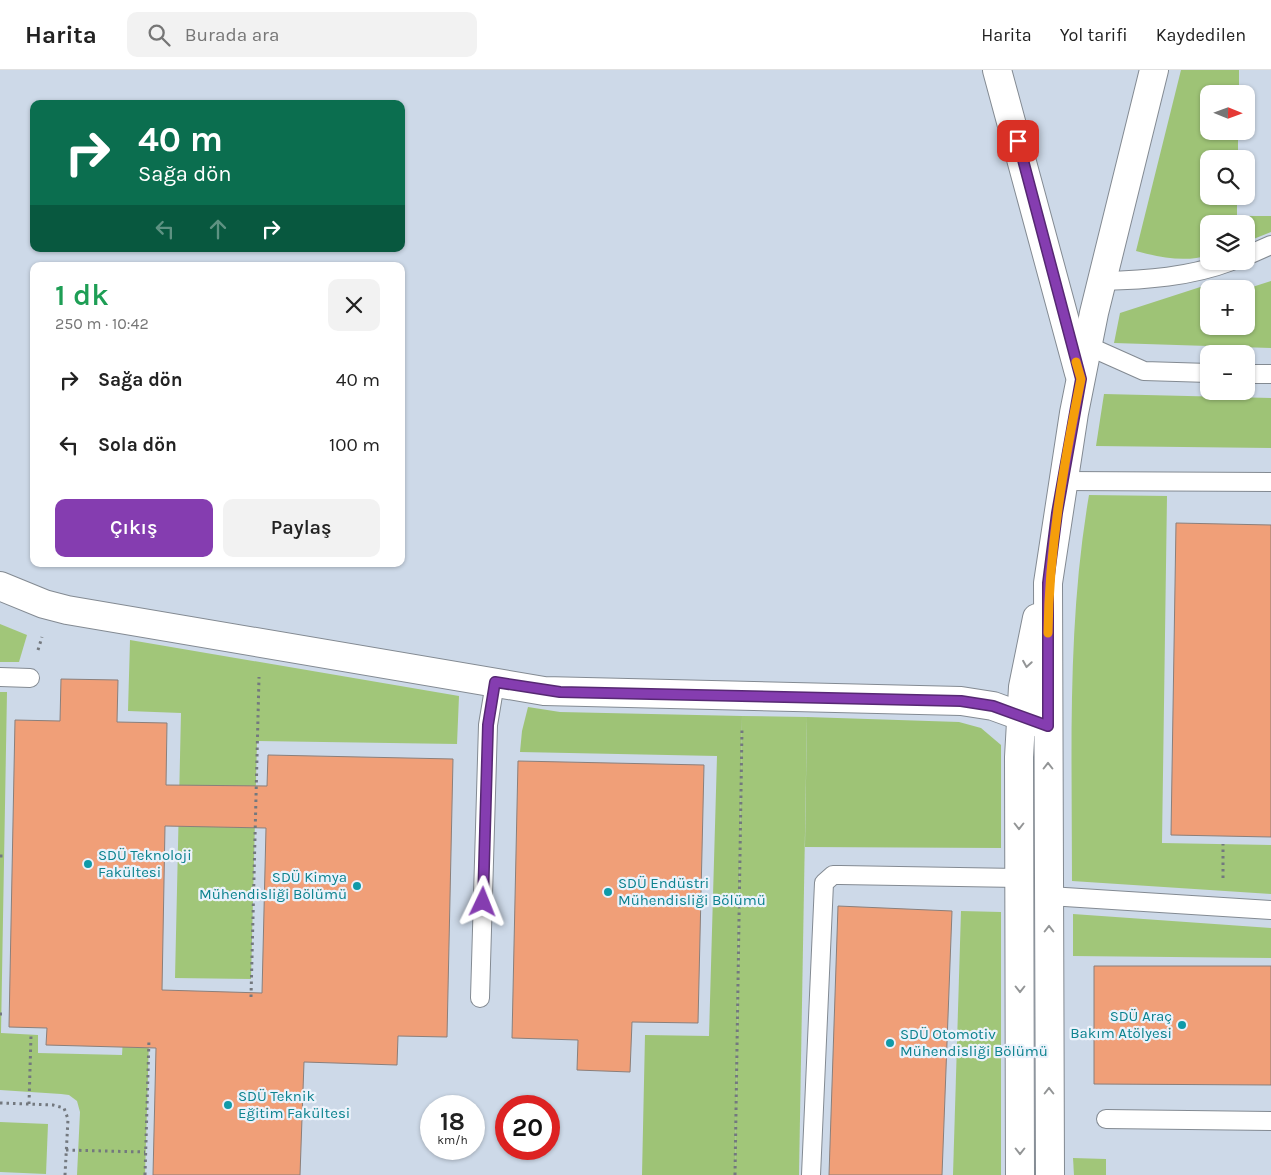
<!DOCTYPE html>
<html lang="tr">
<head>
<meta charset="utf-8">
<style>
	:root { --surface:#fff; --page:#f2f2f2; --text:#222; --muted:#767676; --line:#e0e0e0; --accent:#853db0 }
	body { margin:0; font-family:Karla,sans-serif; background:var(--page); color:var(--text); height:100vh; display:flex; flex-direction:column; font-size:19px; white-space:nowrap }
	* { box-sizing:border-box; margin:0 }
	p { font-size:16px; color:var(--muted) }
	.icon { flex:none; width:28px; height:28px; fill:none; stroke:currentColor; stroke-width:2; stroke-linecap:round; stroke-linejoin:round }
	.map { position:relative; flex:1; overflow:hidden }
	.panel { position:absolute; left:30px; top:192px; width:375px; height:305px; display:flex; flex-direction:column; background:var(--surface); border-radius:10px; box-shadow:0 1px 4px #0004 }
	.panel>* { flex:none }
	.guide { position:absolute; left:30px; top:30px; width:375px; height:152px; border-radius:10px; box-shadow:0 1px 4px #0004; background:#0b6e4f; color:#fff; overflow:hidden }
	.needle { width:32px; rotate:91deg }
	.tools { position:absolute; left:1200px; top:15px; display:grid; gap:10px }
	.tools a { display:grid; place-items:center; width:55px; height:55px; border-radius:10px; background:var(--surface); box-shadow:0 1px 4px #0004; font-size:25px }
	.speed { position:absolute; left:420px; top:1025px; display:flex; gap:10px; font-size:25px; font-weight:700; text-align:center }
	.speed>* { display:grid; place-content:center; width:65px; height:65px; border-radius:50%; background:var(--surface); box-shadow:0 1px 4px #0004; line-height:1 }
	.speed small { font-size:12px; font-weight:400 }
	.speed .limit { border:8px solid #d22; background:#fff; color:#111 }
	.pin { position:absolute; display:grid; place-items:center; width:42px; height:42px; color:#fff; margin:-21px; border-radius:10px; box-shadow:0 2px 8px #0006 }
	.me { position:absolute; width:55px; margin:-28px; rotate:2deg; stroke-linejoin:round; filter:drop-shadow(0 0 4px #0008) }
	.turn { display:flex; align-items:center; gap:18px; height:105px; padding:0 25px; font-size:22px }
	.turn .icon { width:65px; height:65px; stroke-width:2.5 }
	.turn b { display:block; font-size:35px; line-height:42px }
	.lanes { display:flex; align-items:center; height:48px; padding:0 25px; background:#0003; justify-content:center; gap:25px; direction:ltr }
	.lanes .off { opacity:.35 }
	.round { display:grid; place-items:center; flex:none; width:52px; height:52px; border-radius:10px; background:var(--page) }
	.overview { display:flex; align-items:center; justify-content:space-between; height:85px; padding:0 25px }
	h1 { font-size:30px; font-weight:600; line-height:38px; color:#1e9e55 }
	.action { display:flex; gap:10px; margin-top:auto; padding:10px 25px }
	.action a { flex:1; height:58px; border-radius:10px; background:var(--accent); color:#fff; font-size:20px; font-weight:600; line-height:58px; text-align:center }
	.action a+a { background:var(--page); color:var(--text) }
	ul { padding:0; list-style:none }
	li { display:flex; align-items:center; gap:15px; height:65px; padding:0 25px }
	li div { flex:1 }
	li b { display:block; font-size:19px }
	li em { font-style:normal }
	header { display:flex; align-items:center; gap:30px; box-sizing:border-box; height:70px; padding:0 25px; background:var(--surface); border-bottom:1px solid var(--line) }
	header strong { font-size:24px }
	nav { display:flex; gap:28px; margin-inline-start:auto; font-size:18px }
	.search { width:350px; height:45px; background:var(--page); display:flex; align-items:center; gap:12px; box-sizing:border-box; padding:0 18px; border-radius:10px; color:var(--muted); font-size:19px }
	.map>svg:first-child { display:block }
</style>
</head>
<body>
<header>
<strong>Harita</strong>
<div class="search"><svg class="icon" aria-label="search" viewBox="0 0 24 24"><circle cx="10" cy="10" r="6"/><path d="M15 15l6 6"/></svg>Burada ara</div>
<nav><a>Harita</a><a>Yol tarifi</a><a>Kaydedilen</a></nav>
</header>
<div class="map">
<svg width="1271" height="1105" viewBox="0 0 1271 1105">
	<rect width="100%" height="100%" fill="#dee5ee"/>
	<path fill="#cdd9e8" fill-rule="evenodd" d="M0,0h1271v1105h-1271zM1209,24h37v37h-37zM34,34h367v145h-367zM1209,89h37v37h-37zM1209,154h37v37h-37zM34,196h367v298h-367zM1209,219h37v37h-37zM1209,284h37v37h-37zM431,1036h43v43h-43zM506,1036h43v43h-43z"/>
	<g fill="#a1c679">
		<path d="M1089,425l78,1 -5,347 109,2v49l-199,-13c0,-129 -5,-258 17,-386z"/>
		<path d="M0,554l27,11 -8,27h-19z"/>
		<path d="M130,570l329,56 -2,48 -200,-3 -6,238 -76,-1 6,-265 -53,-2z"/>
		<path d="M0,622h7l-6,341 37,2v18l84,2 1,-17 26,1 -4,136h-68l3,-63 -3,-11 -8,-6 -8,-1 -61,-4z"/>
		<path d="M742,646l65,1 -8,458h-64z"/>
		<path d="M961,841l40,1v263h-48z"/>
		<path d="M1073,844l198,14v30l-198,-2z"/>
		<path d="M0,1052l48,2 -2,50 -46,-2z"/>
		<path d="M1073,1088l33,1v16h-32z"/>
	</g>
	<g fill="#9ec376">
		<path d="M1181,0h58v24h-30v37h29v28h-29v37h28v20h34v16l-25,10v-18h-37v31c-24,8 -50,2 -73,-4z"/>
		<path d="M1222,210l5,9h-18v37h37v-37l25,-8v67l-157,-5 6,-30z"/>
		<path d="M1104,324l167,4v50l-175,-2z"/>
		<path d="M528,637l32,5 182,4 -7,459h-93l3,-140 64,1 8,-280 -197,-4 2,-21z"/>
		<path d="M807,647l152,5 22,6 20,17v103l-196,-1z"/>
	</g>
	<g fill="#f09f78" stroke="#8a7f7b" fill-rule="evenodd">
		<path d="M1176,453l95,2v312l-100,-2z"/>
		<path d="M61,609l57,1 -1,42 50,1 -1,62 101,1 1,-31 185,4 -6,278 -49,-1 -1,29 -93,-3 -4,113h-147l3,-127 -110,-3 1,-17 -38,-1 6,-307 45,1zM165,756l101,2 -4,165 -100,-3z"/>
		<path d="M518,691l186,4 -6,258 -66,-1 -2,50 -53,-2 1,-30 -66,-2z"/>
		<path d="M838,836l114,5 -10,264h-113z"/>
		<path d="M1094,896h177v119l-177,-1z"/>
	</g>
	<g fill="none" stroke-linecap="round" stroke-linejoin="round">
		<g stroke="#838a92" stroke-width="20">
			<g id="lane">
				<path d="M1246,186l25,-11"/>
				<path d="M1102,211c44,-1 88,-4 130,-20"/>
				<path d="M1088,276l56,25 65,2"/>
				<path d="M1246,304h25"/>
				<path d="M1063,411l208,1"/>
				<path d="M0,607l30,1"/>
				<path d="M1049,826l222,14"/>
				<path d="M480,928l8,-273 7,-42"/>
				<path d="M1106,1049l165,2"/>
				<path d="M811,1105l13,-292 9,-8h7l179,3"/>
			</g>
		</g>
		<g stroke="#838a92" stroke-width="30">
			<g id="street">
				<path d="M997,0l82,303"/>
				<path d="M0,516l44,18 23,6 477,81 417,10 32,5 55,20"/>
				<path d="M1020,1105l-1,-418 4,-70 14,-69"/>
				<path d="M1050,1105l-2,-592 26,-170 20,-100 60,-243"/>
			</g>
		</g>
		<g stroke="#73787e" stroke-width="3" stroke-dasharray="2.5 4" stroke-linecap="butt">
			<path d="M38,580l4,-13"/>
			<path d="M0,786h5"/>
			<path d="M1223,808v-34"/>
			<path d="M251,927l8,-320"/>
			<path d="M0,944h2"/>
			<path d="M0,1033l53,2 11,3 4,11 -3,56"/>
			<path d="M29,1034l2,-69"/>
			<path d="M66,1080l79,2"/>
			<path d="M145,1105l4,-136"/>
			<path d="M735,1105l7,-447"/>
		</g>
		<use href="#lane" stroke="#fff" stroke-width="18"/>
		<use href="#street" stroke="#fff" stroke-width="28"/>
	</g>
	<defs><path id="oneway-chevron" d="M-2-3.5L2.5 0L-2 3.5" fill="none" stroke-width="1.6" stroke-linecap="round" stroke-linejoin="round" transform="scale(1.25)"/></defs>
	<g stroke="#939596">
		<use href="#oneway-chevron" transform="translate(1027 594) rotate(99)"/>
		<use href="#oneway-chevron" transform="translate(1048 696) rotate(-90)"/>
		<use href="#oneway-chevron" transform="translate(1019 756) rotate(90)"/>
		<use href="#oneway-chevron" transform="translate(1049 859) rotate(-90)"/>
		<use href="#oneway-chevron" transform="translate(1020 919) rotate(90)"/>
		<use href="#oneway-chevron" transform="translate(1049 1021) rotate(-90)"/>
		<use href="#oneway-chevron" transform="translate(1020 1081) rotate(90)"/>
	</g>
	<g fill="none" stroke-linecap="round" stroke-linejoin="round">
		<g stroke="#562872" stroke-width="12">
			<path id="route" d="M483,832l5,-177 7,-43 65,10 401,9 32,5 55,20v-143l9,-70 24,-134 -63,-238"/>
		</g>
		<use href="#route" stroke="#853db0" stroke-width="9"/>
		<path stroke="#f59e0b" stroke-width="9" d="M1048,563c1,-85 16,-171 33,-254l-5,-17"/>
	</g>
	<g fill="#0f9aa8" stroke="#ebf2fb" stroke-width="2">
		<circle cx="88" cy="794" r="5"/>
		<circle cx="357" cy="816" r="5"/>
		<circle cx="608" cy="822" r="5"/>
		<circle cx="1182" cy="955" r="5"/>
		<circle cx="890" cy="973" r="5"/>
		<circle cx="228" cy="1035" r="5"/>
	</g>
	<g text-anchor="middle" dominant-baseline="central" stroke-width="4.5" stroke-linejoin="round" paint-order="stroke">
		<g font-size="15" fill="#0d838f" stroke="#ebf2fb" text-anchor="start">
			<text x="98" y="785">SDÜ Teknoloji<tspan x="98" dy="17">Fakültesi</tspan></text>
			<text x="347" y="807" text-anchor="end">SDÜ Kimya<tspan x="347" dy="17">Mühendisliği Bölümü</tspan></text>
			<text x="618" y="813">SDÜ Endüstri<tspan x="618" dy="17">Mühendisliği Bölümü</tspan></text>
			<text x="1172" y="946" text-anchor="end">SDÜ Araç<tspan x="1172" dy="17">Bakım Atölyesi</tspan></text>
			<text x="900" y="964">SDÜ Otomotiv<tspan x="900" dy="17">Mühendisliği Bölümü</tspan></text>
			<text x="238" y="1026">SDÜ Teknik<tspan x="238" dy="17">Eğitim Fakültesi</tspan></text>
		</g>
	</g>
</svg>
<div class="tools">
<a><svg class="needle" viewBox="-14 -14 28 28"><path d="M0-13l5 13h-10z" fill="#e53935"/><path d="M0 13l5-13h-10z" fill="#767676"/></svg></a>
<a><svg class="icon" aria-label="search" viewBox="0 0 24 24"><circle cx="10" cy="10" r="6"/><path d="M15 15l6 6"/></svg></a>
<a><svg class="icon" aria-label="layers" viewBox="0 0 24 24"><path d="M12 4l9 5-9 5-9-5zM3 14l9 5 9-5"/></svg></a>
<a>+</a>
<a>−</a>
</div>
<div class="speed"><div>18<small>km/h</small></div><div class="limit">20</div></div>
<div class="pin" style="left:1018px;top:71px;background:#d93025"><svg class="icon" aria-label="arrive" viewBox="0 0 24 24"><path d="M6 21V4h12l-3 4 3 4H6"/></svg></div>
<svg class="me" style="left:483px;top:832px" viewBox="-20 -20 40 40"><path d="M0-17L14 15 0 8-14 15z" fill="#853db0" stroke="#fff" stroke-width="4"/></svg>
<div class="guide">
<div class="turn"><svg class="icon" aria-label="right" viewBox="0 0 24 24"><path d="M7 20v-9h11M14 6l5 5-5 5"/></svg><div><b>40 m</b>Sağa dön</div></div>
<div class="lanes"><svg class="icon off" aria-label="left" viewBox="0 0 24 24"><path d="M17 20v-9H6M10 6l-5 5 5 5"/></svg><svg class="icon off" aria-label="ahead" viewBox="0 0 24 24"><path d="M12 20V5M6 11l6-6 6 6"/></svg><svg class="icon" aria-label="right" viewBox="0 0 24 24"><path d="M7 20v-9h11M14 6l5 5-5 5"/></svg></div>
</div>
<section class="panel">
<div class="overview"><div><h1>1 dk</h1><p>250 m · 10:42</p></div><a class="round"><svg class="icon" aria-label="close" viewBox="0 0 24 24"><path d="M6 6l12 12M18 6L6 18"/></svg></a></div>
<ul>
<li><svg class="icon" aria-label="right" viewBox="0 0 24 24"><path d="M7 20v-9h11M14 6l5 5-5 5"/></svg><div><b>Sağa dön</b></div><em>40 m</em></li>
<li><svg class="icon" aria-label="left" viewBox="0 0 24 24"><path d="M17 20v-9H6M10 6l-5 5 5 5"/></svg><div><b>Sola dön</b></div><em>100 m</em></li>
</ul>
<div class="action"><a>Çıkış</a><a>Paylaş</a></div>
</section>
</div>
</body>
</html>
